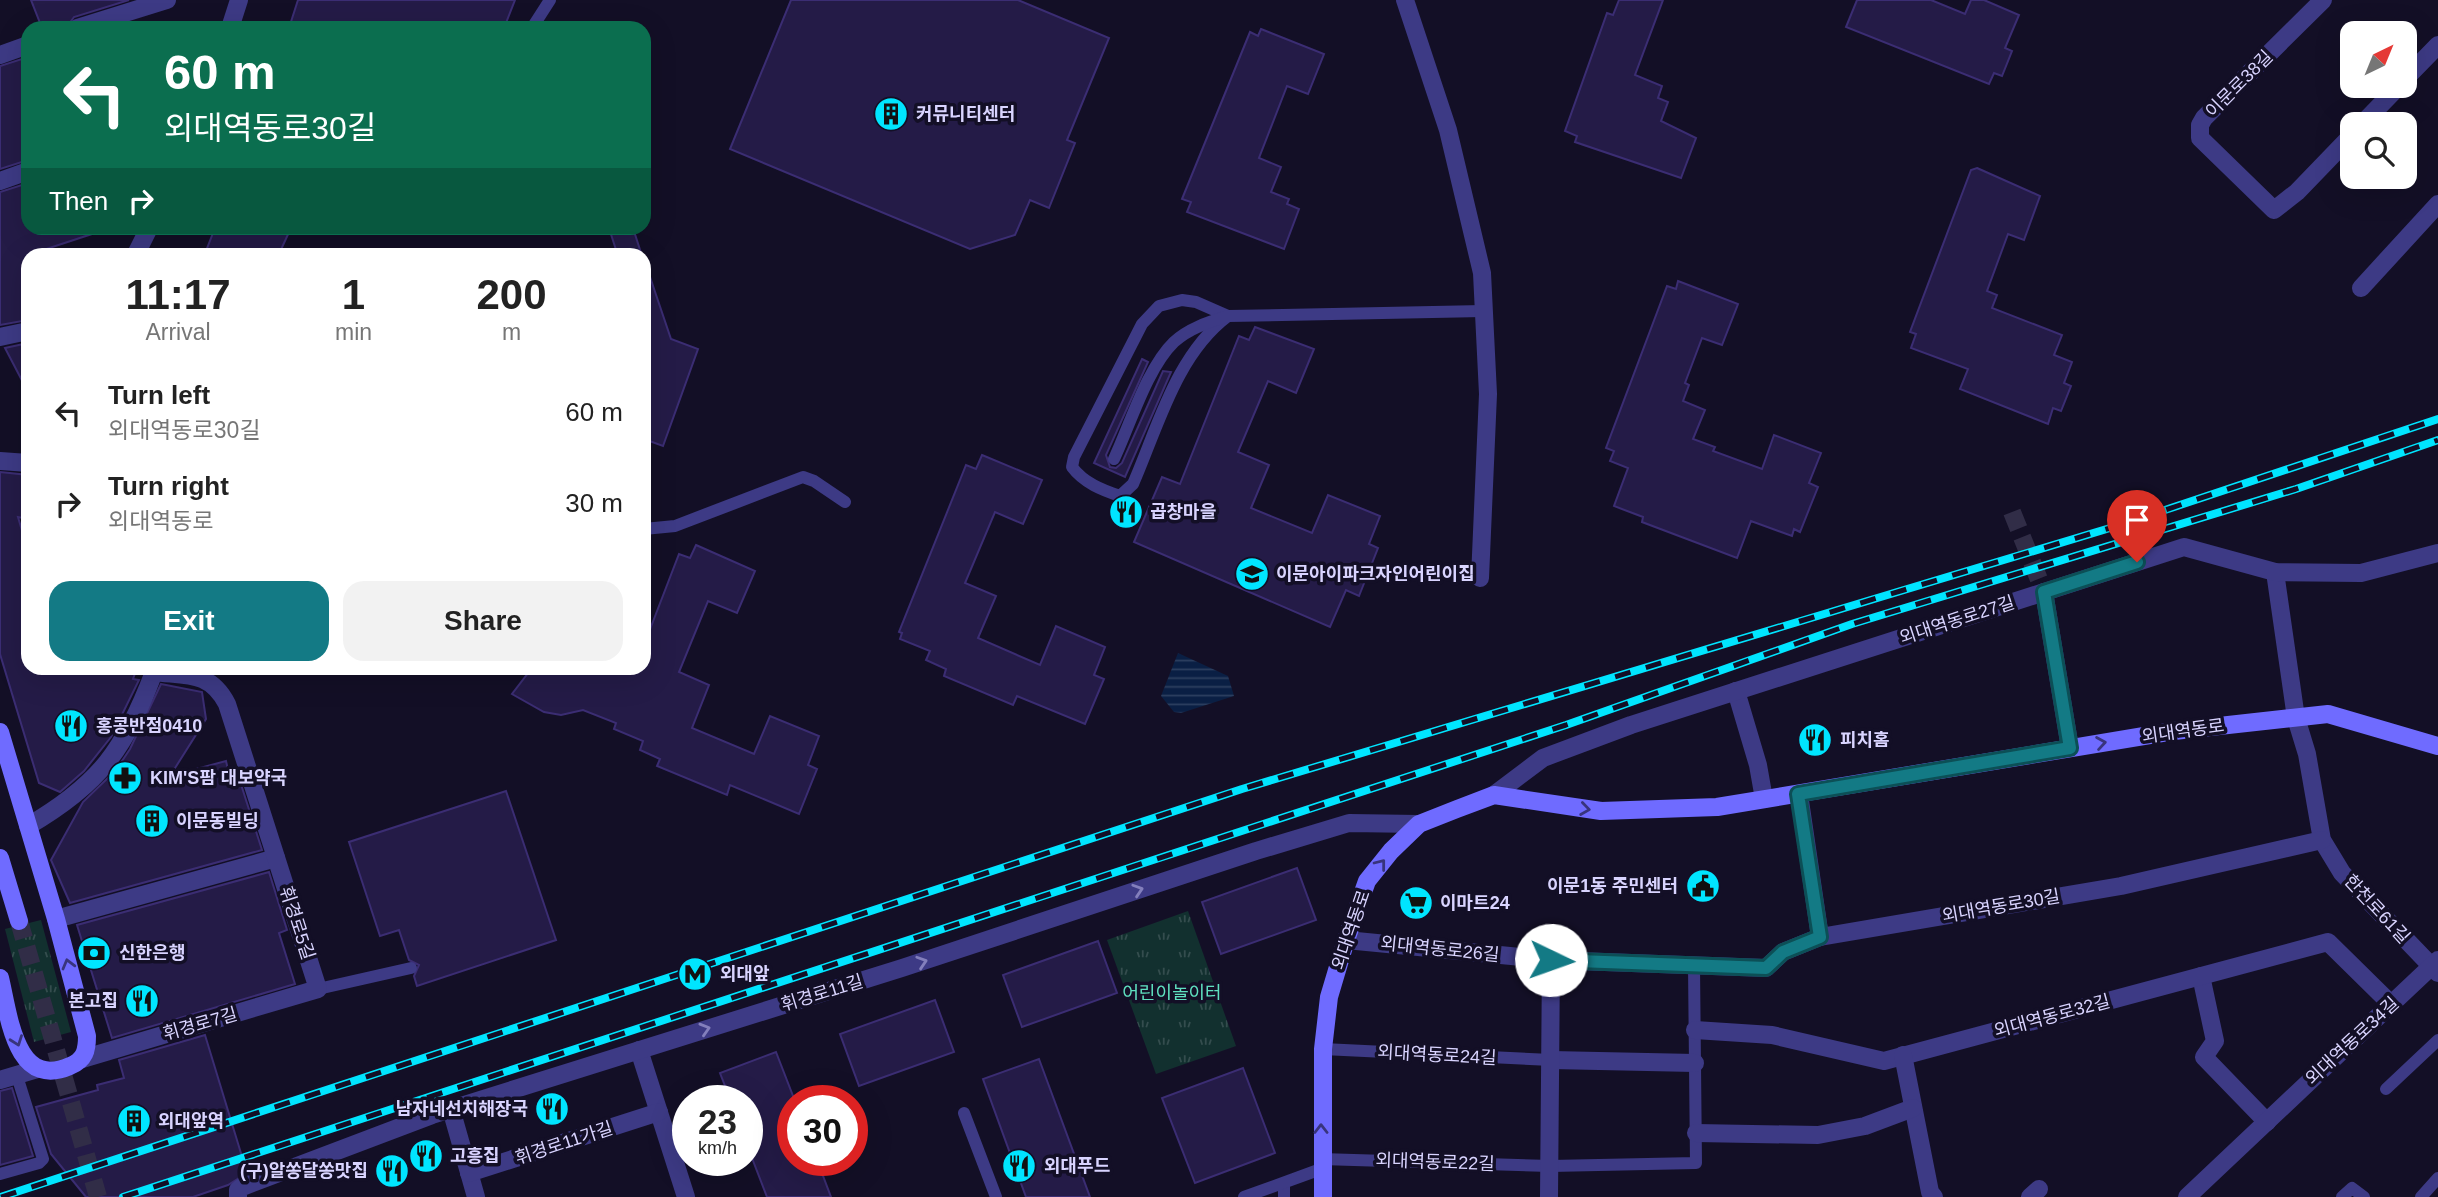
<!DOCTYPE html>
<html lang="en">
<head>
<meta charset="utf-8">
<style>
	:root { --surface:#fff; --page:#f2f2f2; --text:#222; --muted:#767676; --accent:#137a85 }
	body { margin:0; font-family:Arial,"Noto Sans KR",sans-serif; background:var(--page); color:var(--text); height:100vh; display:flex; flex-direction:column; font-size:26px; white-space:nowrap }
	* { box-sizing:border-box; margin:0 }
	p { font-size:23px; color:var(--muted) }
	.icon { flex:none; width:38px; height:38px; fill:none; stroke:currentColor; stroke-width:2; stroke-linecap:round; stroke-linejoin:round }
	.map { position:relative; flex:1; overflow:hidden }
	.panel { position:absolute; left:21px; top:248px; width:630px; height:427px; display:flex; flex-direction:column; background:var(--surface); border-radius:21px; box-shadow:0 7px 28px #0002 }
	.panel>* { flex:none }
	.guide { position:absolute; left:21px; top:21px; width:630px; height:214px; border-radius:21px; box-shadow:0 7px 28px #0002; background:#0b6e4f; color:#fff; overflow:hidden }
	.needle { width:46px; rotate:43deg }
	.controls { position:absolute; left:2340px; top:21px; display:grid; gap:14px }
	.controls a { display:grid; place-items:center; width:77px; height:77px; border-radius:14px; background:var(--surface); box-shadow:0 7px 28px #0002; font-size:35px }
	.speed { position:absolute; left:672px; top:1085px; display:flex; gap:14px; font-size:35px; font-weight:700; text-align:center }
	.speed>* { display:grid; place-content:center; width:91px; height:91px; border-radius:50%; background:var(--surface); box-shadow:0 7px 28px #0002; line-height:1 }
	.speed small { font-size:18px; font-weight:400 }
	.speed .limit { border:10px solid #d22; background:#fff; color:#111 }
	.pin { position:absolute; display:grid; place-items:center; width:60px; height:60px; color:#fff; margin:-72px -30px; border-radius:50% 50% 50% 0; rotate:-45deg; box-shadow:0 0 7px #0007 }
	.pin .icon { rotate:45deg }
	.me { position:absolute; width:77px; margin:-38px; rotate:93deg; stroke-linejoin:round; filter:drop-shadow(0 0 5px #0008) }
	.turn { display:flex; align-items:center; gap:24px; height:147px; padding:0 28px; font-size:32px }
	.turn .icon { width:91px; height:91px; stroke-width:2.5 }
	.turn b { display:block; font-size:49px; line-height:60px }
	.then { display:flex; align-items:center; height:66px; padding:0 28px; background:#0003; gap:14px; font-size:26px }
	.eta { display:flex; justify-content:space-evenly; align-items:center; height:119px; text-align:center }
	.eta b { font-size:42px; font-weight:600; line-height:49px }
	.primary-button { display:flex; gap:14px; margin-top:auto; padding:14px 28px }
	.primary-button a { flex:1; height:80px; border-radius:21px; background:var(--accent); color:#fff; font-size:28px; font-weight:600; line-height:80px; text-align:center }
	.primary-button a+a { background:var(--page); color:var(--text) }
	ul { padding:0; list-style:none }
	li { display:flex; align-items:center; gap:21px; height:91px; padding:0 28px }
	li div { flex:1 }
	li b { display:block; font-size:26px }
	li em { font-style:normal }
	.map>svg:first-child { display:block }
</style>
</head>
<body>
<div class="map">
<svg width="2438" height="1197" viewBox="0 0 2438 1197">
	<defs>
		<pattern id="park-tufts" width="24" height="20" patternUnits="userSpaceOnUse" patternTransform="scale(1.75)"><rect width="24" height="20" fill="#12302f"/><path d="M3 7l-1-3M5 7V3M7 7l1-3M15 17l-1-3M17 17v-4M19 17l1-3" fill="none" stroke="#344d4e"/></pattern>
		<pattern id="water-rules" width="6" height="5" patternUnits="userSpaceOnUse" patternTransform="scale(1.75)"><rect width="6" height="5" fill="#0a1f44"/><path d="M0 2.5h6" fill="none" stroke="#2d3f60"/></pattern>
	</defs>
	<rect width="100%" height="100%" fill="#130f26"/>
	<g fill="url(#park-tufts)">
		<path d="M1188,911l48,135 -80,28 -49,-134z"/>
		<path d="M41,920l30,112 -37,10 -29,-113z"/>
	</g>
	<path fill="url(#water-rules)" d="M1178,653l50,23 6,20 -53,17 -7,-1 -13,-16z"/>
	<g fill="#241b47" stroke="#3b2d73" stroke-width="2">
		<path d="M31,0h98l-55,17 -8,11h-24z"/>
		<path d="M298,0h217l-11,28h-215z"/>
		<path d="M791,0h227l91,38 -42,102 8,3 -26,65 -19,-8 -15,35 -45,14 -240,-100z"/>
		<path d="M1619,0h44l-28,75 27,11 -4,12 10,4 -7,19 35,17 -15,40 -106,-36 2,-6 -12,-5 42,-118 6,2z"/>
		<path d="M1857,0h74l34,14 6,-14h13l35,15 -14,33 7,3 -10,25 -8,-3 -5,11 -143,-57z"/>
		<path d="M1261,29l63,25 -16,40 -21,-8 -28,72 22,9 -10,25 18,7 -2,5 12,5 -15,40 -97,-37 4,-10 -9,-3 68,-167 8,4z"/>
		<path d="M28,57v103l-28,9v-103z"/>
		<path d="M1977,168l63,28 -16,44 -16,-6 -21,57 10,4 -5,13 70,27 -8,20 18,7 -8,21 7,3 -10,25 -8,-3 -5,16 -88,-35 8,-20 -57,-21 5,-14 -6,-2 61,-162z"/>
		<path d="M28,183v45h69l1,4 -70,23v65l-28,5v-133z"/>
		<path d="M215,228h76l-13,28h-74z"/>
		<path d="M609,228h24l9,28h-24z"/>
		<path d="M648,271l23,68 27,10 -35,97 -19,-7v-167z"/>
		<path d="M1678,281l60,23 -16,41 -20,-7 -17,45 4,2 -6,16 22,9 -12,29 22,8 -2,4 49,18 12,-34 47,18 -12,30 9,4 -18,45 -6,-3 -2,7 -41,-15 -14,37 -95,-36 1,-5 -29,-11 14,-38 -18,-7 4,-10 -8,-3 61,-162 9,3z"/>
		<path d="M1255,327l59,22 -18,44 -28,-12 -30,71 31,13 -18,43 61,25 16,-38 52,21 -11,28 9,4 -19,48 -13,-6 -16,37 -196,-85 28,-65 18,7 59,-148 10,4z"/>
		<path d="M28,343v49l-23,-44z"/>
		<path d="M1142,359l6,3 -42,93 4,12 6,1 6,-5 41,-92 8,1 -46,105 -31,-14z"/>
		<path d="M982,455l60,25 -19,44 -28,-12 -30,71 31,13 -18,42 62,27 16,-39 49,21 -11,28 10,4 -19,45 -68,-28 -4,9 -69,-29 2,-7 -20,-9 4,-9 -30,-12 2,-6 -3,-1 67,-167 10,4z"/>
		<path d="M0,472l28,3v44l-10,-2 10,34v117h109l-4,11 6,1 -28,57 -27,34 -24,21 -21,-9 -39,-129z"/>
		<path d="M696,545l59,26 -18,42 -29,-12 -29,71 30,13 -17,43 62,26 16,-38 49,20 -11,29 9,4 -18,45 -69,-29 -3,10 -70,-29 3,-7 -20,-9 3,-9 -29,-12 2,-6 -33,-13 -22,5 -17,-3 -32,-18 20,-26h112v-23l35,-91 11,4z"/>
		<path d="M161,684l41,8 4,27 -36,57 56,-15 3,13 8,-2 25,78 -192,53 -19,-43 32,-58 33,-32 14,-21z"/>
		<path d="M506,791l50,149 -139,46 -3,-10 5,-11 -10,-5 -10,-30 -19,6 -31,-94z"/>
		<path d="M1297,868l19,52 -95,34 -19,-52z"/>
		<path d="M269,872l18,58 -8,3 16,51 -183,54 -35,-113z"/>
		<path d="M1098,941l19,52 -95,34 -19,-52z"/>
		<path d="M935,1000l19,52 -95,34 -19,-52z"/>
		<path d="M205,1035l42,138 -19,12 -35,12h-107l-35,-43 -15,-47 62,-17 -1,-5 27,-7 -5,-18z"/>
		<path d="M776,1052l17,44v64h24l14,37h-64l-20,-52v-44h-16l-11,-28z"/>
		<path d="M1039,1059l51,138h-64l-43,-118z"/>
		<path d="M1243,1068l32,85 -80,30 -33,-85z"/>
		<path d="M12,1088l21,68 -33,9v-74z"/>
	</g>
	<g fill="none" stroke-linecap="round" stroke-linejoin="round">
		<path stroke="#312d47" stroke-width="18" stroke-dasharray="18 9" stroke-linecap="butt" d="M2012,512l32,80"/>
		<path stroke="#312d47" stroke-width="18" stroke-dasharray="18 9" stroke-linecap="butt" d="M19,921l79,276"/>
		<g stroke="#3d3a85" stroke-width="12">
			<path d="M532,28l18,-28"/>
			<path d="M1182,300l14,2 32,14c-52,39 -70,111 -95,168l-13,12c-18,-6 -36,-13 -48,-29l2,-10 68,-133 17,-18z"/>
			<path d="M1114,459c16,-34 33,-91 60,-117 15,-14 35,-20 54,-26l255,-5"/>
			<path d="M644,529l31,-3 128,-49 11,4 31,21"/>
			<path d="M318,989l93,-21"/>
			<path d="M1323,1049l228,11"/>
			<path d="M2386,1089l52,-49"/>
			<path d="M964,1113l32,84"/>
			<path d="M1321,1159l229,7 146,-3 -2,-197"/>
			<path d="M0,1174l39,-11 4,-4 -26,-83"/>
			<path d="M1284,1183v14"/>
			<path d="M1244,1197l77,-28"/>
			<path d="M2342,1197l10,-9 12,9"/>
			<path d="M2421,1197l17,-19"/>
		</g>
		<g stroke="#3d3a85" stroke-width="18">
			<path d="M1405,0l43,130 34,143 6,121 -8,184"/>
			<path d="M2323,0l-119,118 -4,7v13l74,72 23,-18 55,-57"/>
			<path d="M77,28l90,-28"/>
			<path d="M230,28l9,-28"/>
			<path d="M0,55l28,-10"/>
			<path d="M2404,80l34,-35"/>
			<path d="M2362,124l37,-38"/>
			<path d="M0,181l28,-10"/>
			<path d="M135,256l14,-28"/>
			<path d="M2361,288l77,-84"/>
			<path d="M0,337l28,-6"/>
			<path d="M0,461l28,2"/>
			<path d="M2275,572l21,146 11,36 15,86 20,33 96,100"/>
			<path d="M2044,592l26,156"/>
			<path d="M1736,691l22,74 6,34"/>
			<path d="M1799,794l21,143"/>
			<path d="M1494,795l49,-37 88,-33 553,-178 91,25 86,1 77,-20"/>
			<path d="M28,826c72,-42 97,-77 126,-154"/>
			<path d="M56,919l220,-61"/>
			<path d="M1346,940l205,20 215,8 17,-16 37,-15 301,-51 201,-46"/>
			<path d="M2201,976l14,65 -11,16 63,65"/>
			<path d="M1695,1030l77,5 112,26 444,-119 63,62"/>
			<path d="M639,1050l47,147"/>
			<path d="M1903,1055l27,137 4,5"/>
			<path d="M82,1059l236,-70 -91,-285c-17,-33 -40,-28 -73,-32"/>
			<path d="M1551,1060l144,3"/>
			<path d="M0,1080l37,-11"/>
			<path d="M451,1109l25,88"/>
			<path d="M1696,1133l122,2 47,-9 48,-18"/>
			<path d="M469,1173l190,-61"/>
			<path d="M238,1197v-7l4,-3 190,-72 470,-147 354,-117 93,-28 70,1"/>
			<path d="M1549,1197l2,-237"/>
			<path d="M2030,1197l9,-8"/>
			<path d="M2187,1197l251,-237"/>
		</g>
		<g stroke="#6f6bff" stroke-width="18">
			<path d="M0,732l56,187 31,117c0,14 -2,24 -17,30 -55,24 -61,-51 -70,-88"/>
			<path d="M0,858l19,63"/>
			<path d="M1323,1197v-148l6,-52 17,-57 21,-59 24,-30 28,-27 38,-15 37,-14 107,16 116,-4 457,-76 154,-17 110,32"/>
		</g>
		<g stroke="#00e5ff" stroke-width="8">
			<g id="rail">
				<path d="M1,1197l1241,-408 878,-264 318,-106"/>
				<path d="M123,1197l1443,-472 286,-101 444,-135 142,-49"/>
			</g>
		</g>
		<use href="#rail" stroke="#130f26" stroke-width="5" stroke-dasharray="16" stroke-linecap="butt"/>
	</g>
	<defs><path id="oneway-chevron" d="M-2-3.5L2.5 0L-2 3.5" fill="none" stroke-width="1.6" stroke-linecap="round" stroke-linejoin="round" transform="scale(1.75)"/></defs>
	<g stroke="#38347d">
		<use href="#oneway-chevron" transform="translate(2101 743) rotate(-9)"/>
		<use href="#oneway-chevron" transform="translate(1585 809) rotate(8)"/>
		<use href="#oneway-chevron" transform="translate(1381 864) rotate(-52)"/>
		<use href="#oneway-chevron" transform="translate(68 964) rotate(-105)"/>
		<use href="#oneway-chevron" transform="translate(17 1041) rotate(70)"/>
		<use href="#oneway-chevron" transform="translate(1321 1129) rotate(-90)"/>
	</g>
	<g stroke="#837fbc">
		<use href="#oneway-chevron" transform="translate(1138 890) rotate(-18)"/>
		<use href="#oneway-chevron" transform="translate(922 962) rotate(-18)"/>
		<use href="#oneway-chevron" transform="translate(705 1029) rotate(-17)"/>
	</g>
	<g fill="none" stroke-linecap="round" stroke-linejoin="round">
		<g stroke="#0c4f56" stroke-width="18">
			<path id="route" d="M1551,960l215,8 17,-16 37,-15 -22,-143 272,-46 -26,-156 93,-30"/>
		</g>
		<use href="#route" stroke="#137a85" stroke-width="12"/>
	</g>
	<defs>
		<g id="building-disc" transform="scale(1.75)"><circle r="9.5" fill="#00e5ff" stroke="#130f26"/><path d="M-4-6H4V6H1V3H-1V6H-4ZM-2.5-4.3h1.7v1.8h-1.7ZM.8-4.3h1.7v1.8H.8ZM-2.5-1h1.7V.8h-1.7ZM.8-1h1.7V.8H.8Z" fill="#111"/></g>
		<g id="restaurant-disc" transform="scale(1.75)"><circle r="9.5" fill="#00e5ff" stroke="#130f26"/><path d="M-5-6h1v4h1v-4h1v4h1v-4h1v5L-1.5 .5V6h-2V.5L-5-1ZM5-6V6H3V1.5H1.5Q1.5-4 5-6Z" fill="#111"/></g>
		<g id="school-disc" transform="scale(1.75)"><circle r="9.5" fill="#00e5ff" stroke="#130f26"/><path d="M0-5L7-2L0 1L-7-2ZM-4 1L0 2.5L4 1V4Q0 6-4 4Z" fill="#111"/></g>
		<g id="pharmacy-disc" transform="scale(1.75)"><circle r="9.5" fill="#00e5ff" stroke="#130f26"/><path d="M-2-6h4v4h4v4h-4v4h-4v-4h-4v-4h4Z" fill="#111"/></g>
		<g id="civic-disc" transform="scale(1.75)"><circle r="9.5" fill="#00e5ff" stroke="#130f26"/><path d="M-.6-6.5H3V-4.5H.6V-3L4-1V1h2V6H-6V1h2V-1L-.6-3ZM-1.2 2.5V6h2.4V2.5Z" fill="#111"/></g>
		<g id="supermarket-disc" transform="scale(1.75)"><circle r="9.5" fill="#00e5ff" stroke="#130f26"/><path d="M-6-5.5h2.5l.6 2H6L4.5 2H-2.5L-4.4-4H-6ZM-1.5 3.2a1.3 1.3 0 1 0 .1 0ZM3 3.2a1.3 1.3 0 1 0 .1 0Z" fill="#111"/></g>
		<g id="bank-disc" transform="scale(1.75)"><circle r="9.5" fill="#00e5ff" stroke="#130f26"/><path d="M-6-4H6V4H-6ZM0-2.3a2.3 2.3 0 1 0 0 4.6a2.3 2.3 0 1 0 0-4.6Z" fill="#111"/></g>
		<g id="metro-disc" transform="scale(1.75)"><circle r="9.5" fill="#00e5ff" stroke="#130f26"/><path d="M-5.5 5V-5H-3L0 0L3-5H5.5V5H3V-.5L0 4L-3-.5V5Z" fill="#111"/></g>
	</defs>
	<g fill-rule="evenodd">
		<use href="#building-disc" x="891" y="114"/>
		<use href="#restaurant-disc" x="1126" y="512"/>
		<use href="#school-disc" x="1252" y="574"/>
		<use href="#restaurant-disc" x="71" y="726"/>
		<use href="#restaurant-disc" x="1815" y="740"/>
		<use href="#pharmacy-disc" x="125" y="778"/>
		<use href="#building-disc" x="152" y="821"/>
		<use href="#civic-disc" x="1703" y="886"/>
		<use href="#supermarket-disc" x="1416" y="903"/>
		<use href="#bank-disc" x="94" y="953"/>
		<use href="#metro-disc" x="695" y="974"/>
		<use href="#restaurant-disc" x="142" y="1001"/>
		<use href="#restaurant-disc" x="552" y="1109"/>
		<use href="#building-disc" x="134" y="1121"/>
		<use href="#restaurant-disc" x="426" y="1156"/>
		<use href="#restaurant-disc" x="1019" y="1166"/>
		<use href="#restaurant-disc" x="392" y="1171"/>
	</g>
	<g text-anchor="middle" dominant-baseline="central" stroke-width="7" stroke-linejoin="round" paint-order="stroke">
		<g font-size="18" fill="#d9d4ff" stroke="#130f26">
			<text transform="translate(2239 84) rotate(-45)">이문로38길</text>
			<text transform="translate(1957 620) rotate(-18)">외대역동로27길</text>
			<text transform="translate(2183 731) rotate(-8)">외대역동로</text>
			<text transform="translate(2001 906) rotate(-10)">외대역동로30길</text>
			<text transform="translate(2377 909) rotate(47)">한천로61길</text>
			<text transform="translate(297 923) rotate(72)">휘경로5길</text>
			<text transform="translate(1351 930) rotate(-71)">외대역동로</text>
			<text transform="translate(1440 949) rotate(6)">외대역동로26길</text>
			<text transform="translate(822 993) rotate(-17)">휘경로11길</text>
			<text transform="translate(2052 1016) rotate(-15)">외대역동로32길</text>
			<text transform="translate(200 1024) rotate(-16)">휘경로7길</text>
			<text transform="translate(2352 1041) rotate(-43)">외대역동로34길</text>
			<text transform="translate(1437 1055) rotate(3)">외대역동로24길</text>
			<text transform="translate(564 1143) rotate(-18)">휘경로11가길</text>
			<text transform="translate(1435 1162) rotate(2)">외대역동로22길</text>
		</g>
		<g font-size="18" font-weight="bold" fill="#d9d4ff" stroke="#130f26" text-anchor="start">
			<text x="916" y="114">커뮤니티센터</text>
			<text x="1150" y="512">곱창마을</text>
			<text x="1276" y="574">이문아이파크자인어린이집</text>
			<text x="96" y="726">홍콩반점0410</text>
			<text x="1840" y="740">피치홈</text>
			<text x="150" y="778">KIM'S팜 대보약국</text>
			<text x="176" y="821">이문동빌딩</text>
			<text x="1678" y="886" text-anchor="end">이문1동 주민센터</text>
			<text x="1440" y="903">이마트24</text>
			<text x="119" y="953">신한은행</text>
			<text x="720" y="974">외대앞</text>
			<text x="118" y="1001" text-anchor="end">본고집</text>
			<text x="528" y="1109" text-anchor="end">남자네선치해장국</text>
			<text x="158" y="1121">외대앞역</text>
			<text x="450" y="1156">고흥집</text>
			<text x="1044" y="1166">외대푸드</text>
			<text x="368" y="1171" text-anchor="end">(구)알쏭달쏭맛집</text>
		</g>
		<g font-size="18" fill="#5fe0c0" stroke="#130f26">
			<text x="1172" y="993">어린이놀이터</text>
		</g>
	</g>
</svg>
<div class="controls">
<a><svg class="needle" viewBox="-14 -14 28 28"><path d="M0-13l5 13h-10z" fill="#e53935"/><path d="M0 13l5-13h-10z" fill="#767676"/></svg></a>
<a><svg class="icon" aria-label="search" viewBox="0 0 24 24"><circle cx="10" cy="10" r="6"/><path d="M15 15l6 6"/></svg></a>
</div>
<div class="speed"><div>23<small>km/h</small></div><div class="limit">30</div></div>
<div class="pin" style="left:2137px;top:562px;background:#d93025"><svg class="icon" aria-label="arrive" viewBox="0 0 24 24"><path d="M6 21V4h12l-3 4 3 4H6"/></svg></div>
<svg class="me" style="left:1551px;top:960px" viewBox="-20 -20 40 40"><circle r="19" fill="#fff"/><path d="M0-13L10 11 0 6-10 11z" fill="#137a85"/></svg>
<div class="guide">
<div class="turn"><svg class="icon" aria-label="left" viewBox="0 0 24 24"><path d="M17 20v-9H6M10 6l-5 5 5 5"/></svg><div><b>60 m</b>외대역동로30길</div></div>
<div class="then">Then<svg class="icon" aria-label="right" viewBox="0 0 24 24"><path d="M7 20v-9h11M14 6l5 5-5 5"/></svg></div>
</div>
<section class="panel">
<div class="eta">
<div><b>11:17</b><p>Arrival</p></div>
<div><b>1</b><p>min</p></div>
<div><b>200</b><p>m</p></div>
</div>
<ul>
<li><svg class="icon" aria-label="left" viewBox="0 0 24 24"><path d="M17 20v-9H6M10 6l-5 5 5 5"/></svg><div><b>Turn left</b><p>외대역동로30길</p></div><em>60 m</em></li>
<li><svg class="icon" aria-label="right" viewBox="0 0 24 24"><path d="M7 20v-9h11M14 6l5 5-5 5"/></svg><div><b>Turn right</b><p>외대역동로</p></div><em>30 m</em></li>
</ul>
<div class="primary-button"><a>Exit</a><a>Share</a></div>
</section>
</div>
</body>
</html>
